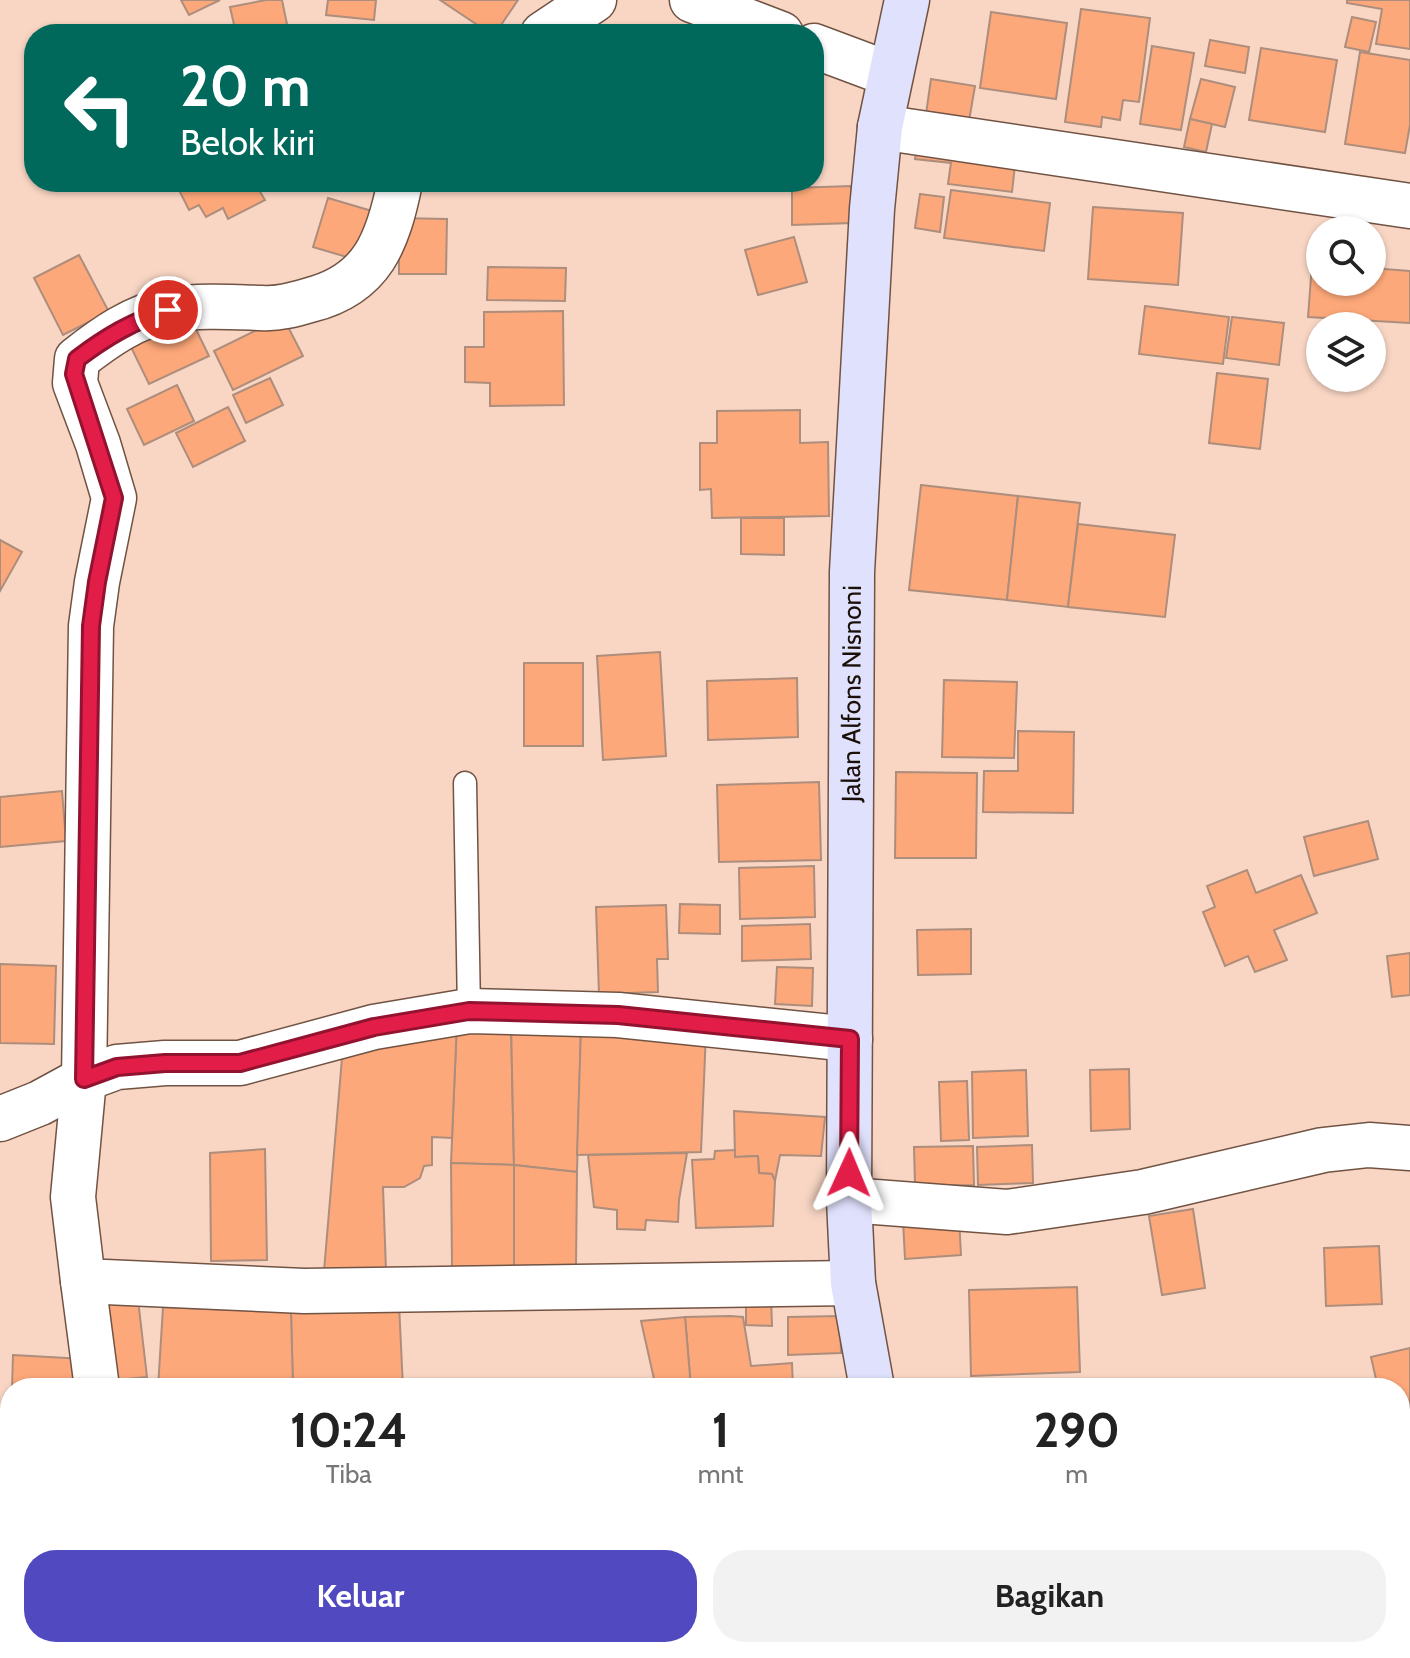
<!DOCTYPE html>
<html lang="id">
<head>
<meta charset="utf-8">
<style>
	:root { --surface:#fff; --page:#f2f2f2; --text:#222; --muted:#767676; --accent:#5149c0 }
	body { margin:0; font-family:Cabin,sans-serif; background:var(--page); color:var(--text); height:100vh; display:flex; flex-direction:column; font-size:30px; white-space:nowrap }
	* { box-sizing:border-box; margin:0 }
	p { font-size:26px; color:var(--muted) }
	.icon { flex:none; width:44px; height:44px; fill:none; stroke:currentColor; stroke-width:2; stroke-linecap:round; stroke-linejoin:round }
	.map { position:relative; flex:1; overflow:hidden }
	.side { position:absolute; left:0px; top:1378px; width:1410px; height:280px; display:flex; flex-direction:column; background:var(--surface); border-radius:32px 32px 0 0; box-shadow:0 2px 6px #0004 }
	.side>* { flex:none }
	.banner { position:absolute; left:24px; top:24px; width:800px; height:168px; border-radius:32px; box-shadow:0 2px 6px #0004; background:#00695c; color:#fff; overflow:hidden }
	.controls { position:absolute; left:1306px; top:216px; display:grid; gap:16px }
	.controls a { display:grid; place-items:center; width:80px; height:80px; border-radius:50%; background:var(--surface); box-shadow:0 2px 6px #0004; font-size:40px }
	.pin { position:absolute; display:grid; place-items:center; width:68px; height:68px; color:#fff; margin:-34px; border:4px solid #fff; border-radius:50%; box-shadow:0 2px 8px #0007 }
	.me { position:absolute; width:88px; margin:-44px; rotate:1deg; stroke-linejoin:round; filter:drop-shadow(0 0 6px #0008) }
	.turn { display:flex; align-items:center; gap:28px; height:168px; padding:0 24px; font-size:36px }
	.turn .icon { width:104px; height:104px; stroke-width:2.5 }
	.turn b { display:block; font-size:56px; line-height:68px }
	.eta { display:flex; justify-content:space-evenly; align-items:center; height:136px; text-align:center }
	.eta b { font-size:48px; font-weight:700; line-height:56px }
	.button { display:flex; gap:16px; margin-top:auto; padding:16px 24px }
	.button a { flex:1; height:92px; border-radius:32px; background:var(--accent); color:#fff; font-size:32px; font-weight:700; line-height:92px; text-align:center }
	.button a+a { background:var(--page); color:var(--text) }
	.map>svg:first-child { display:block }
</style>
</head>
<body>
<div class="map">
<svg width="1410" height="1658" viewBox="0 0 1410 1658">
	<rect width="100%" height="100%" fill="#f9d6c4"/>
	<g fill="#fda87a" stroke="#ad8d7c" stroke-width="2">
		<path d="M181,0h39l-31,15z"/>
		<path d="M266,0h16l7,34h-74l20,-5 -5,-22z"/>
		<path d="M328,0h48l-2,20 -48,-5z"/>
		<path d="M440,0h78l-23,34h-4z"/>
		<path d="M1347,0h63v49l-34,-5 6,-35 -35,-6z"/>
		<path d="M1081,9l69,9 -11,84 -16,-2 -3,20 -18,-3 -1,10 -36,-5z"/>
		<path d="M991,12l76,11 -11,76 -76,-11z"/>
		<path d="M1352,17l24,5 -7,30 -24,-5z"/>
		<path d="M1210,40l39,7 -4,26 -40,-7z"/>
		<path d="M1152,46l42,7 -13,77 -41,-6z"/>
		<path d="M1261,48l76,12 -12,72 -76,-12z"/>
		<path d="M1360,52l50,8v65l-5,28 -60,-9z"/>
		<path d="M931,79l44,7 -7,41 -43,-6z"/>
		<path d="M1201,79l34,8 -10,40 -35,-8z"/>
		<path d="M1190,119l22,5 -6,28 -22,-5z"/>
		<path d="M917,143l99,13 -4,36 -64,-8 3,-21 -36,-4z"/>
		<path d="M175,182h99l-15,8 6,10 -37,19 -5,-11 -17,9 -7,-12 -10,5z"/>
		<path d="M851,186l2,37 -61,2v-37z"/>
		<path d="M951,190l99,13 -6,48 -100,-13z"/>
		<path d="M920,194l24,3 -4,35 -25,-4z"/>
		<path d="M328,198l44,13 -15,49 -44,-13z"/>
		<path d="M1093,207l90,6 -5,72 -90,-6z"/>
		<path d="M399,218l48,1 -1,55h-47z"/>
		<path d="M794,237l13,45 -49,13 -13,-45z"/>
		<path d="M79,255l30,57 -46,23 -29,-57z"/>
		<path d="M1312,264l8,1v17h52v-14l38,3v52l-102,-6z"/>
		<path d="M488,267l78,1 -1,33 -78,-1z"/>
		<path d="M1145,306l84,11 -6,47 -84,-10z"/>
		<path d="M563,311l1,94 -74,1v-23l-25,-1v-35h19v-35z"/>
		<path d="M188,313l21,43 -60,28 -21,-43z"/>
		<path d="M283,317l20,39 -70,34 -19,-39z"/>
		<path d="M1232,317l52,6 -5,42 -53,-7z"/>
		<path d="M1217,373l51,6 -8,70 -51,-6z"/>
		<path d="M270,378l13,27 -37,18 -13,-28z"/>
		<path d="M177,385l17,36 -50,24 -17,-36z"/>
		<path d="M228,407l17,34 -52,26 -17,-34z"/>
		<path d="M800,410v33l28,-1 1,74 -117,2 -1,-29 -11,1v-47h17v-32z"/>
		<path d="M921,485l97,11 -11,104 -98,-10z"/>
		<path d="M1018,496l62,7 -12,104 -61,-7z"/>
		<path d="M741,518h43v37l-43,-1z"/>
		<path d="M1078,524l97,11 -10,82 -97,-10z"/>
		<path d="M0,540l22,12 -22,39z"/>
		<path d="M660,652l6,104 -63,4 -6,-104z"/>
		<rect x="524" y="663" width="59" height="83"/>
		<path d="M797,678l1,59 -90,3 -1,-59z"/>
		<path d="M944,680l73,2 -3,76 -72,-1z"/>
		<path d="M1018,731l56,1 -1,81 -90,-1 1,-41h34z"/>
		<path d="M896,772l81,1 -1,85h-81z"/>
		<path d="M819,782l2,78 -102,2 -2,-77z"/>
		<path d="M62,791l4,50 -66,6v-50z"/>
		<path d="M1368,821l10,38 -64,17 -10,-39z"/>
		<path d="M814,866l1,51 -75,2 -1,-51z"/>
		<path d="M1247,870l9,23 45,-18 16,38 -43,17 13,30 -32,12 -7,-16 -23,10 -22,-54 12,-5 -8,-21z"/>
		<path d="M680,904l40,1v29l-41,-1z"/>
		<path d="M666,905l2,54h-11l1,33 -59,2 -3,-87z"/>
		<path d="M810,924l1,35 -69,2v-35z"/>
		<path d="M971,929v45l-53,1 -1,-45z"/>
		<path d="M1410,953v42l-18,2 -5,-41z"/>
		<path d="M0,964l56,2 -2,78 -54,-1z"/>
		<path d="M777,967l36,1 -1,38 -37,-2z"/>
		<path d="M457,1021l54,2 3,142 -63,-2z"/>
		<path d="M457,1021l-5,117 -20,-1v28l-8,1 -4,12 -16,9h-21l3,83 -62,1 19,-225z"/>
		<path d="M511,1023l70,5 -4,144 -63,-7z"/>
		<path d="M581,1028l125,4 -5,120 -124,3z"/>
		<path d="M1129,1069l1,60 -39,2 -1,-61z"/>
		<path d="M1026,1070l2,66 -55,2 -1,-66z"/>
		<path d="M967,1081l2,59 -28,1 -2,-59z"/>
		<path d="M734,1111l91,6 -4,39 -41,-1 -5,26 -3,-7 -13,-1 -1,-17 -23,1z"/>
		<path d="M1032,1145l1,38 -55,2 -1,-38z"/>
		<path d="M973,1146l1,39 -59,1 -1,-39z"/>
		<path d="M265,1149l2,111 -56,1 -1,-108z"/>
		<path d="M735,1150v7l23,-1 1,17 13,1 3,7 -2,45 -77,2 -4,-68 22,-1 1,-8z"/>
		<path d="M687,1153l-8,47 -1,22 -32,-2 -1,10 -28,-1v-19l-23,-3 -6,-52z"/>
		<path d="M451,1163l63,2v101l-62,1z"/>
		<path d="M514,1165l63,7 -1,95 -62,-1z"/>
		<path d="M1193,1209l12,79 -43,7 -13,-79z"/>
		<path d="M959,1218l2,37 -56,4 -2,-38z"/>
		<path d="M1379,1246l3,58 -56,2 -2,-58z"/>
		<path d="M1077,1287l3,85 -109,4 -2,-86z"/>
		<path d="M137,1291l10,86 -39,4 -10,-88z"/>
		<path d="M771,1296l1,30 -26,-1v-27z"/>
		<path d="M399,1304l4,84h-110l-2,-76z"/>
		<path d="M163,1307l128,5 2,76h-135z"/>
		<path d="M730,1316l13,1 8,49 41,-3 1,25h-102l-6,-71z"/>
		<path d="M840,1316l1,37 -53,2v-38z"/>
		<path d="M685,1317l6,71h-35l-15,-67z"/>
		<path d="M1410,1348v107l-10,3v-70h-22l-7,-31z"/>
		<path d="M13,1355l71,4 1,29h-73z"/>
		<path d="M1410,1483v41l-10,-29v-9z"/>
		<path d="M342,1648h85l2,10h-87z"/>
		<path d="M555,1648h15l4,10h-42z"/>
		<path d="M638,1648h66l1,10h-66z"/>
	</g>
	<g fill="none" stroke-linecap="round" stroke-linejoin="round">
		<g stroke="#715344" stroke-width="25">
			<path id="service" d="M465,783l4,228"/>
		</g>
		<g stroke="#715344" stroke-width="47">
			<g id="minor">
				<path d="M692,0l89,34"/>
				<path d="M543,34l51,-34"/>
				<path d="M814,46l75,28"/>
				<path d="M880,127l530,79"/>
				<path d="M400,182c-12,59 -27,102 -90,118 -17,5 -32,9 -49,8 -30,-1 -62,-3 -92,2 -35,6 -65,28 -92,49l-2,24 23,61 16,54 -17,84 -6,44 -7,453 -11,118 10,84 221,10 549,-8"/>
				<path d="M0,1119l40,-16 44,-24 33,-12 48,-4h75l134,-36 95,-16 149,4 232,24"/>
				<path d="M849,1200l158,12 136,-20 180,-42 46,-5 41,3"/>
				<path d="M83,1281l14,107"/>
				<path d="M139,1648l1,10"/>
			</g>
		</g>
		<g stroke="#715344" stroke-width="47">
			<g id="secondary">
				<path id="s1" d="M872,1388l-19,-105 -4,-83 3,-628 20,-363 8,-82 27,-127"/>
				<path d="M924,1648l3,10"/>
			</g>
		</g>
		<use href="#service" stroke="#fff" stroke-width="22"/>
		<use href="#minor" stroke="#fff" stroke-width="44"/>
		<use href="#secondary" stroke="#e0e1fc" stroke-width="44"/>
	</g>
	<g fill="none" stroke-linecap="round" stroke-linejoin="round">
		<g stroke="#92132f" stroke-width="20">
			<path id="route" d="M168,310c-35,11 -62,27 -91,49l-3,15 40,124 -17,84 -6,44 -7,453 33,-12 48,-4h75l134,-36 95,-16 149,4 232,24 -1,134"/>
		</g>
		<use href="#route" stroke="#e11d48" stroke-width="14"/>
	</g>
	<g text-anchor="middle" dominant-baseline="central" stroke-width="6" stroke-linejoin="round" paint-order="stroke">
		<g font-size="26" fill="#1b1009" stroke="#fce7dc">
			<text stroke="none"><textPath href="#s1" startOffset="696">Jalan Alfons Nisnoni</textPath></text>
		</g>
	</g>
</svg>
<div class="controls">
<a><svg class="icon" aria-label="search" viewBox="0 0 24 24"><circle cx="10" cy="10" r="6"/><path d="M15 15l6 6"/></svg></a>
<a><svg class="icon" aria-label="layers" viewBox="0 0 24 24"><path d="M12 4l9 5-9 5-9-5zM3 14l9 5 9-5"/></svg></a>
</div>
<div class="pin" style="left:168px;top:310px;background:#d93025"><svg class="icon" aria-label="arrive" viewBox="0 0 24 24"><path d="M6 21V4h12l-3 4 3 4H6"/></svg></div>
<svg class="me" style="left:849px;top:1173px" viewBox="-20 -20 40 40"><path d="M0-17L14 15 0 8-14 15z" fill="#e11d48" stroke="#fff" stroke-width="4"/></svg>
<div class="banner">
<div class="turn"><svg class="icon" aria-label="left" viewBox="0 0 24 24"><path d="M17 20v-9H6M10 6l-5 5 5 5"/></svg><div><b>20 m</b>Belok kiri</div></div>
</div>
<section class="side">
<div class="eta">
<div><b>10:24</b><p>Tiba</p></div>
<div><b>1</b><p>mnt</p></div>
<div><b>290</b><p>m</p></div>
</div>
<div class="button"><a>Keluar</a><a>Bagikan</a></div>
</section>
</div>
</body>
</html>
